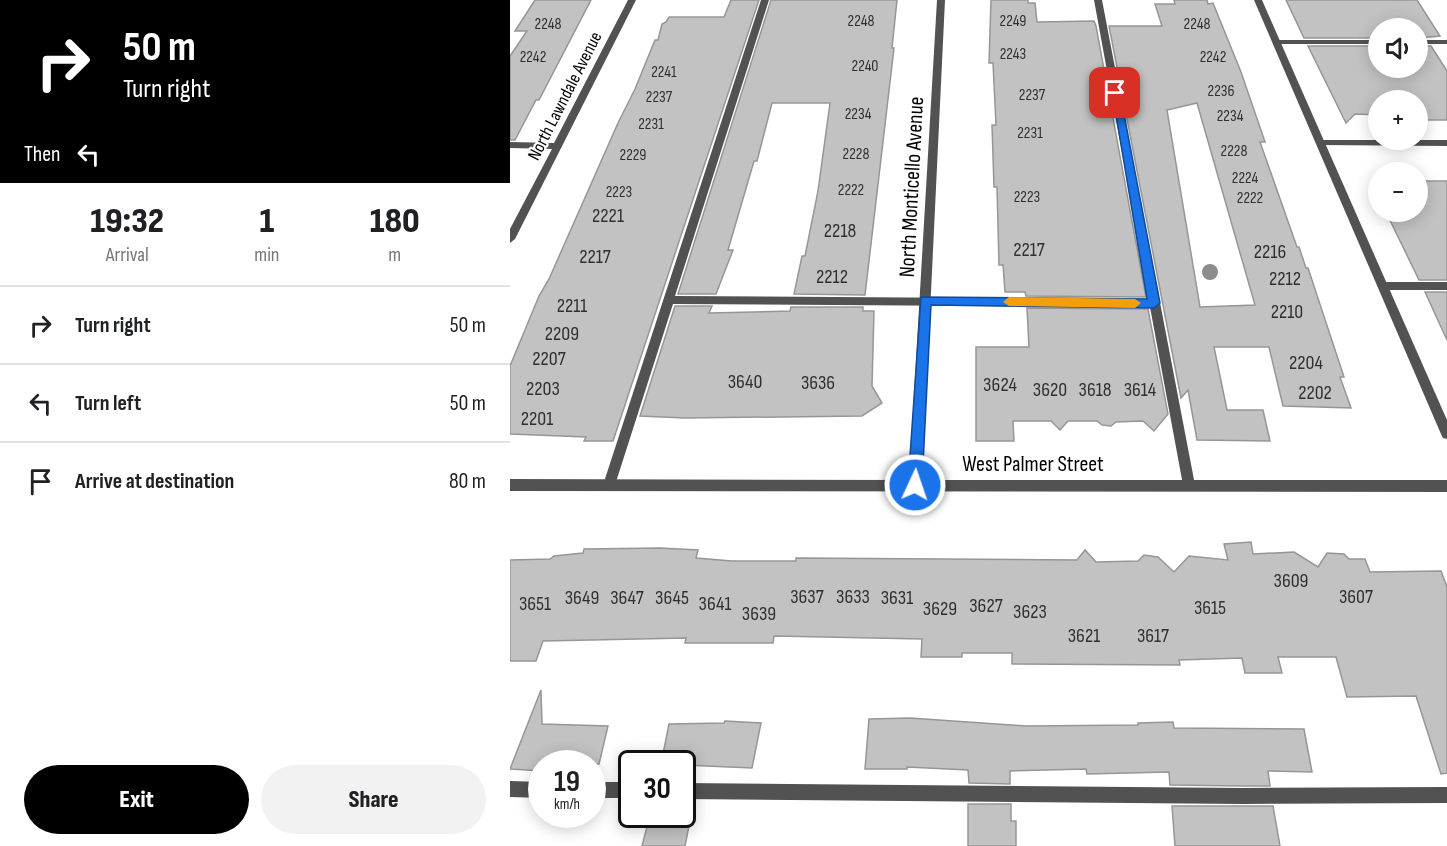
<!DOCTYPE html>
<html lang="en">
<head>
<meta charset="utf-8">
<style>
	:root { --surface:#fff; --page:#f2f2f2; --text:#202124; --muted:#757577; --line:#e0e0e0; --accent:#000 }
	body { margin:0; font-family:"Sofia Sans Condensed",sans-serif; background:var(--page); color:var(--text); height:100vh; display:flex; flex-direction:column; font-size:22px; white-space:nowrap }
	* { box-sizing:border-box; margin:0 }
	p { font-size:20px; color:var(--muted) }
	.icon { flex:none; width:33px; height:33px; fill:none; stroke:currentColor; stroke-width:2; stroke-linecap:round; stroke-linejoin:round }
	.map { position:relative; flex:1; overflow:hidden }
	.sheet { display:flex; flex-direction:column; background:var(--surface); width:510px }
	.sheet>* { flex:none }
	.top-card { background:#000; color:#fff; overflow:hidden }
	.fabs { position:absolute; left:858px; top:18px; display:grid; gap:12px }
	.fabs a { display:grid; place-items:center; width:60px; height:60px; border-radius:50%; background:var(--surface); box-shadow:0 3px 15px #0003; font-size:30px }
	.speed { position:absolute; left:18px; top:750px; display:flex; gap:12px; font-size:30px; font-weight:700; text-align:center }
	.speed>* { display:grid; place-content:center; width:78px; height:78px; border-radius:50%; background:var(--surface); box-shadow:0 3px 15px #0003; line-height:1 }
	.speed small { font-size:15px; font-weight:400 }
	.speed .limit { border:3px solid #111; border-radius:9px; background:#fff; color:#111 }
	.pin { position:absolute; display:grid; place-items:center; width:51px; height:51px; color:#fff; margin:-26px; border-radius:12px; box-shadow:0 3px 9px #0006 }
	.me { position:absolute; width:66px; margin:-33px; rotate:3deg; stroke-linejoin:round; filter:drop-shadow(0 0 4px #0008) }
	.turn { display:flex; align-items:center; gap:21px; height:126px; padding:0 24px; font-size:27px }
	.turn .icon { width:78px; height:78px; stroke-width:2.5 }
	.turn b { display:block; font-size:42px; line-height:51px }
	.then { display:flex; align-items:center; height:57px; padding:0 24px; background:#0003; gap:12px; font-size:22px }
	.eta { display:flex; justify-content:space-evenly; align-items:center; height:102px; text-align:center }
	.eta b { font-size:36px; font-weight:800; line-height:42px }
	.cta { display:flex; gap:12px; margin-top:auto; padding:12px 24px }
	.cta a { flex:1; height:69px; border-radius:36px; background:var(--accent); color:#fff; font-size:24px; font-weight:800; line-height:69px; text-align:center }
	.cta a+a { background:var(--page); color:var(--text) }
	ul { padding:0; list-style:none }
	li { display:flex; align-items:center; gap:18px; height:78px; padding:0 24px; border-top:2px solid var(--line) }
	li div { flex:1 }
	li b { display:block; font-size:22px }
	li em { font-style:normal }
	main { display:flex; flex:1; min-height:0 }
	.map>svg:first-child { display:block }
</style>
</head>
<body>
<main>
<section class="sheet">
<div class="top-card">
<div class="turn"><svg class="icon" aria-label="right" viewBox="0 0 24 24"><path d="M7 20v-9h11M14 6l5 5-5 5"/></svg><div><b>50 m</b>Turn right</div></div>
<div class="then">Then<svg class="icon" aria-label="left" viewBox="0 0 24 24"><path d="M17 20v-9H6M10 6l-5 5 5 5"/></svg></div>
</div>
<div class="eta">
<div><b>19:32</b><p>Arrival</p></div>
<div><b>1</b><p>min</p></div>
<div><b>180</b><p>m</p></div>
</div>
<ul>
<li><svg class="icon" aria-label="right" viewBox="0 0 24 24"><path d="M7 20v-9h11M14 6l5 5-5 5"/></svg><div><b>Turn right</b></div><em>50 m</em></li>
<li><svg class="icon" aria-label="left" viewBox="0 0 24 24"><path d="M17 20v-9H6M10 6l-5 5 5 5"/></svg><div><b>Turn left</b></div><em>50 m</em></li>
<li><svg class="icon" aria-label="arrive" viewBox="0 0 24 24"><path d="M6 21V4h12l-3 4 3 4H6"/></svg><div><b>Arrive at destination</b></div><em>80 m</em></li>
</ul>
<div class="cta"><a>Exit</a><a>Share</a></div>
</section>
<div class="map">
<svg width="937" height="846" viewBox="0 0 937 846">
	<rect width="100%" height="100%" fill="#fff"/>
	<g fill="#c2c2c2" stroke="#969696" stroke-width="1.5" fill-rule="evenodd">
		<path d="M25,0h56l-52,100h-3l-21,40h-5v-84l17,-25h-12z"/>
		<path d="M221,0h28l-146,441h-29l2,-4 -76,-3v-68l29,-70 10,-17 69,-156 17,-34 20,-49h3l4,-16 4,-2 3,-5h55z"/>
		<path d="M261,0h126l-5,48h2l-29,247 -71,-1 8,-38h3l13,-65 12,-88h-58l-15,58h-3l-26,89h5l-17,44h-38z"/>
		<path d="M481,0h37v3h7l2,19 57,-1 2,5 50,271 -120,-1 -1,-4h-20l-2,-27h-4l-2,-78h-3l-2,-62h4l-3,-62h-4z"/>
		<path d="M664,0h33l1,4 5,-1 28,69 24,70h-5l37,105h2l7,21h2l36,109h-4l11,31 -68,-2 -14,-59h-55l13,63h36l7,31 -73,-1 -9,-50 -7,8 -72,-372h53l-7,-22h20zM687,103l58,202 -55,2 -33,-197z"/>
		<path d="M776,0h131l23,36 -22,2v-10h-40v10h-74z"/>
		<path d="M798,46h70v22h40v-22h13l16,25v49h-29v-20h-40v15l-23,-1 -9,9z"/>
		<path d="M908,181h29v99h-28l-33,-68h32z"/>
		<path d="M915,292h22v48z"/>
		<path d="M165,306h37l-3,7 81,-2 1,-4h72v4h11l-2,75 10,17 -20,13 -177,2 -45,-2z"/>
		<path d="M517,308l121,1 20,105 -14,17 -11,-10 -27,1 -5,4 -9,-1 -5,-4h-29l-8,9 -9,-9h-38l1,20h-38v-94h53z"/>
		<path d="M741,542l2,12 41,-2 24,15 9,-14 17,1 5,5h16l5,13 71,-1 6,16v186l-6,1 -25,-78 -69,1 -11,-40h-58l4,16h-37l-3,-15 -63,2 1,5 -168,-1v-11h-50v4h-41l1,-18 -148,-3 -1,7h-88l1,-5 -143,3 -7,20h-26v-101l40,-1 4,-3 29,-3 1,-4 76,-1 38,2 -2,8 36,3h64v-3l281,2 8,-10 11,12 42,-1 6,-6 14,2 16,15 15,-16 39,4 -4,-16z"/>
		<path d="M31,690l1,34 66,2 -9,38h-57v7l-32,-2z"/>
		<path d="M400,718l116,8 112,-1v-2l35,-1 1,6 130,1 8,43 -44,-1 2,15h-27l-73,-1 -1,-13 -82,2 -1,-5 -76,2v13l-41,-1 -1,-13 -61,-3v2h-42l4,-50z"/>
		<path d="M215,721l36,2 -9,45 -91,-4 8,-40 55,-1z"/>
		<path d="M458,804h43v17h5v25h-48z"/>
		<path d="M662,806h101l7,40h-105z"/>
		<path d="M139,819l41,2 -5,25h-43z"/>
	</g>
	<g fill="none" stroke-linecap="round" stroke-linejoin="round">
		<g fill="#525252" fill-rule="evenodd">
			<path d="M251,0h8l-94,296 474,3 -55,-299h8l93,485 -2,4 -4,2 -4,-2 -2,-4 -33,-178 -477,-3 -58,181 -2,4 -4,2 -4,-2 -2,-4z"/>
			<path d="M763,40h105v4h-102l-4,-2z"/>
			<rect x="908" y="40" width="29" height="4"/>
			<path d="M872,282h65v8h-65l-5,-4z"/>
			<path d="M0,781l32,1v16l-32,-1z"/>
			<rect x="82" y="782" width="40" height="16"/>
			<path d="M172,783l561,5 204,-1v16l-204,1 -561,-5z"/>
		</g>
		<g fill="#525252" fill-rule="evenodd">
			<path d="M118,0h8l-121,239 -5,4v-14l42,-80 -42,-1v-6l44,1z"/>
			<path d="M427,0h8l-23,480h525v12l-937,-1v-12l399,1z"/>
			<path d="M811,140h126v6l-129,-1 -1,-2z"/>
		</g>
		<path fill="#525252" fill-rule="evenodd" d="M744,0h8l185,420v19l-4,-1 -2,-4z"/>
	</g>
	<circle fill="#8d8d8d" cx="700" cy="272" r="8"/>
	<path fill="#1a73e8" stroke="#114b97" stroke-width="1.5" d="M602,91l8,2 40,210 -6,5 -223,-3 -9,180 -2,4 -5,2 -5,-2 -2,-4 13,-188 226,2z"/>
	<path fill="#f59e0b" d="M499,297l126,2 6,4 -6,5 -126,-2 -6,-4z"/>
	<g text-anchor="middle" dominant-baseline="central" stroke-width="4.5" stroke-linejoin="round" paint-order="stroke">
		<g font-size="16" fill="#303030">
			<text x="351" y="21">2248</text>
			<text x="503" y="21">2249</text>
			<text x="38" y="24">2248</text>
			<text x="687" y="24">2248</text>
			<text x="503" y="54">2243</text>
			<text x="23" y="57">2242</text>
			<text x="703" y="57">2242</text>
			<text x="355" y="66">2240</text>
			<text x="154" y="72">2241</text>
			<text x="711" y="91">2236</text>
			<text x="522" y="95">2237</text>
			<text x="149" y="97">2237</text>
			<text x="348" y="114">2234</text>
			<text x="720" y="116">2234</text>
			<text x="141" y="124">2231</text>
			<text x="520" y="133">2231</text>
			<text x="724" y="151">2228</text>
			<text x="346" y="154">2228</text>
			<text x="123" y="155">2229</text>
			<text x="735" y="178">2224</text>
			<text x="341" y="190">2222</text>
			<text x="109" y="192">2223</text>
			<text x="517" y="197">2223</text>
			<text x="740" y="198">2222</text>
		</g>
		<g font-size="18" fill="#000" stroke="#fff">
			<text transform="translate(55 96) rotate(-63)">North Lawndale Avenue</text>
		</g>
		<g font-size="20" fill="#303030">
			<text x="98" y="216">2221</text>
			<text x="330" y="231">2218</text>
			<text x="519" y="250">2217</text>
			<text x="760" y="252">2216</text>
			<text x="85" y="257">2217</text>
			<text x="322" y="277">2212</text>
			<text x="775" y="279">2212</text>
			<text x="62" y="306">2211</text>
			<text x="777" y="312">2210</text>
			<text x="52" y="334">2209</text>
			<text x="39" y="359">2207</text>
			<text x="796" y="363">2204</text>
			<text x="235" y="382">3640</text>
			<text x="308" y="383">3636</text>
			<text x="490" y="385">3624</text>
			<text x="33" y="389">2203</text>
			<text x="540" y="390">3620</text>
			<text x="585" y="390">3618</text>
			<text x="630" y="390">3614</text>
			<text x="805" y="393">2202</text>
			<text x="27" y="419">2201</text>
			<text x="781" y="581">3609</text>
			<text x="297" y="597">3637</text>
			<text x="343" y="597">3633</text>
			<text x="846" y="597">3607</text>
			<text x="72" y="598">3649</text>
			<text x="117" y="598">3647</text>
			<text x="162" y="598">3645</text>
			<text x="387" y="598">3631</text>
			<text x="25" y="604">3651</text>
			<text x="205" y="604">3641</text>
			<text x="476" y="606">3627</text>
			<text x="700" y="608">3615</text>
			<text x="430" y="609">3629</text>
			<text x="520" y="612">3623</text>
			<text x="249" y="614">3639</text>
			<text x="574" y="636">3621</text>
			<text x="643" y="636">3617</text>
		</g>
		<g font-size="22" fill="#000" stroke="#fff">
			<text transform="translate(402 187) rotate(-87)">North Monticello Avenue</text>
			<text x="523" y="464">West Palmer Street</text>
		</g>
	</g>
</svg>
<div class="fabs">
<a><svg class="icon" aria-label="sound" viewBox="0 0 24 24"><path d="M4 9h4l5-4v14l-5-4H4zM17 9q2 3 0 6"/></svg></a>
<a>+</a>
<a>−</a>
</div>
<div class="speed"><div>19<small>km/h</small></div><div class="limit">30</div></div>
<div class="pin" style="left:605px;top:93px;background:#d93025"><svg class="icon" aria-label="arrive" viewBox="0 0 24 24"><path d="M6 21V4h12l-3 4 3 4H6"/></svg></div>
<svg class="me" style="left:405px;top:485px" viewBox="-20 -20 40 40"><circle r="17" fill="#1a73e8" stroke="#fff" stroke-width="3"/><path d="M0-11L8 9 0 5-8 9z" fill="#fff"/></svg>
</div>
</main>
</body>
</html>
